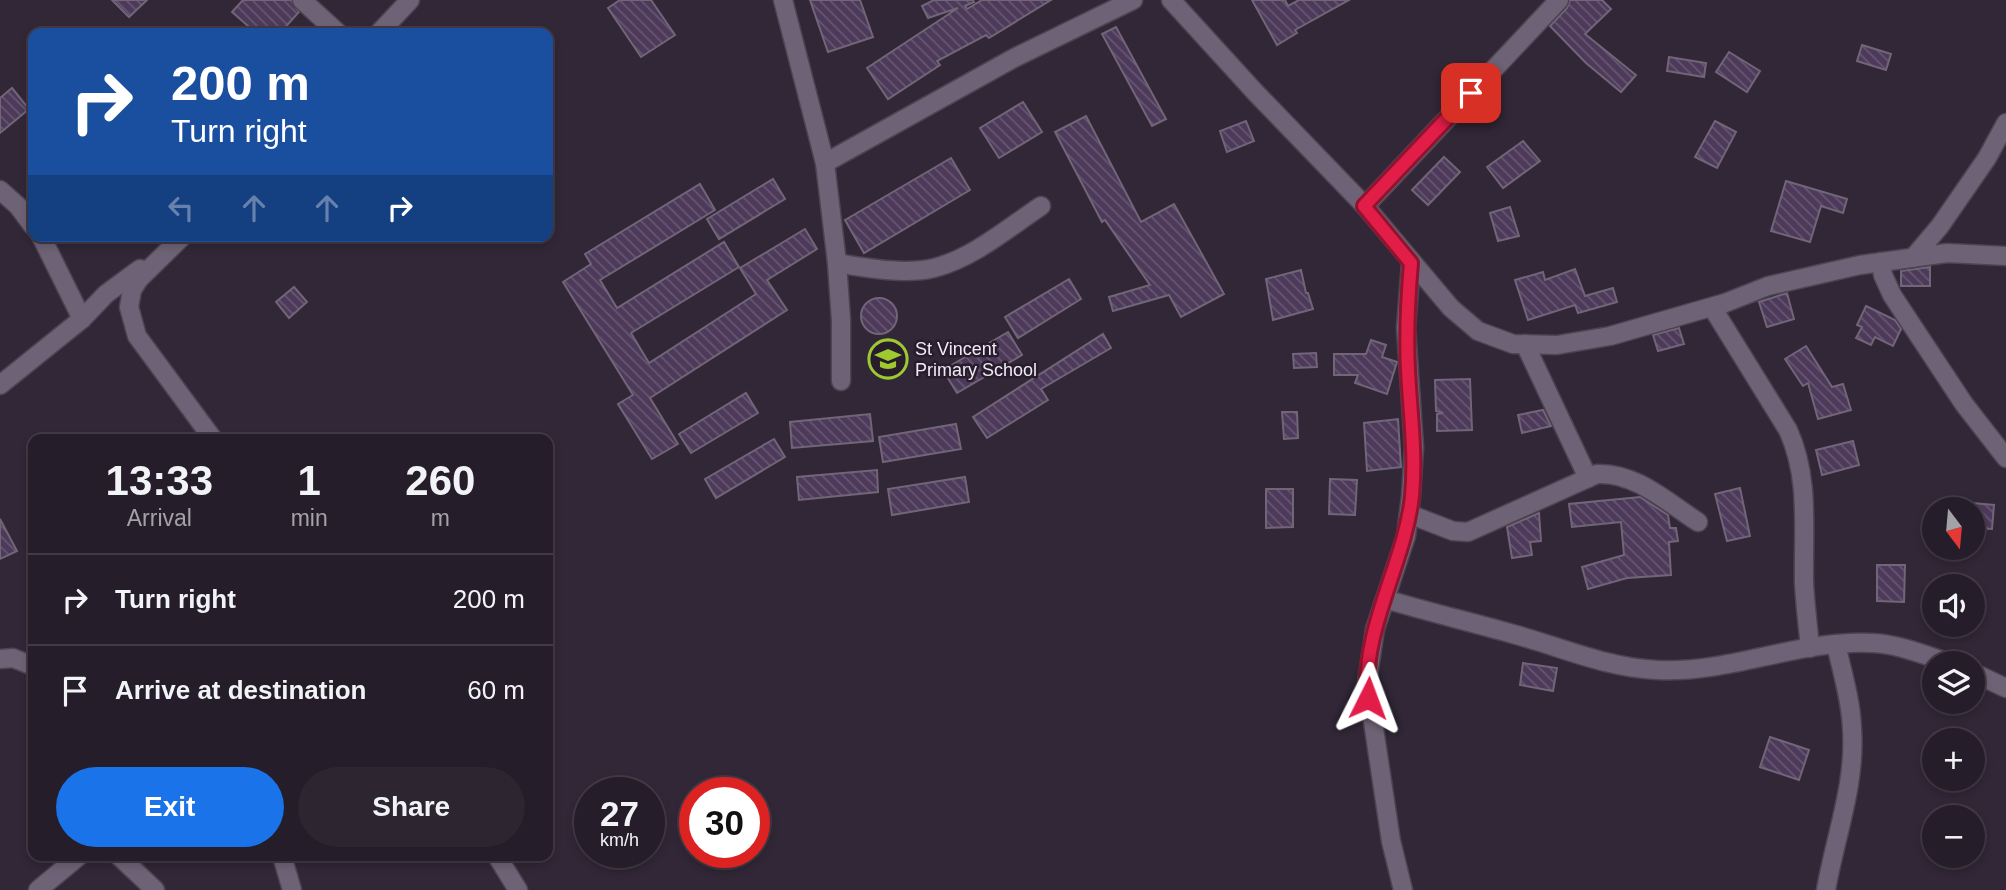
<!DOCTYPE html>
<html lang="en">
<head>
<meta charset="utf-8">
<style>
	:root { --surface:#251d29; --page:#2d2631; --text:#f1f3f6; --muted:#a3a2a8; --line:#423b46; --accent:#1a73e8 }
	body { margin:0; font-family:Arial,sans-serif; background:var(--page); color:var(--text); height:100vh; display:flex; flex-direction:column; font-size:26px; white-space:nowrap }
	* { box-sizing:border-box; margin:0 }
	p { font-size:23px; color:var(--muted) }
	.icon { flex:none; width:38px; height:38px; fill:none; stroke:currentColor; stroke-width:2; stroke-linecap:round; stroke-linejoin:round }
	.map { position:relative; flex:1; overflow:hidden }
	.drawer { position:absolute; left:28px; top:434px; width:525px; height:427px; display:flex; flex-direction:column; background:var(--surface); border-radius:14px; box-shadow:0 4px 10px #0003,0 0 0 2px var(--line) }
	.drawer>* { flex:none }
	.hud { position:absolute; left:28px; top:28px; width:525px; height:214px; border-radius:14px; box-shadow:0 4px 10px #0003,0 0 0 2px var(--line); background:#1a4fa0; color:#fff; overflow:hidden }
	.needle { width:46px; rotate:164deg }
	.fabs { position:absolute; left:1922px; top:497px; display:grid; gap:14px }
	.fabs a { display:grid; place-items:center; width:63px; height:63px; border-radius:50%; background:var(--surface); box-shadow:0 4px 10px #0003,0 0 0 2px var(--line); font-size:35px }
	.speed { position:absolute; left:574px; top:777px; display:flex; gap:14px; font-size:35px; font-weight:700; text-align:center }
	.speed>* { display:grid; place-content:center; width:91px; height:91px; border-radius:50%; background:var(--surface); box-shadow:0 4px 10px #0003,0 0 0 2px var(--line); line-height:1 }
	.speed small { font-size:18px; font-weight:400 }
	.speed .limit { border:10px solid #d22; background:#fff; color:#111 }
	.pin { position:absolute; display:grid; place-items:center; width:60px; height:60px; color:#fff; margin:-30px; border-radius:14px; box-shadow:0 4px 10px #0006 }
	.me { position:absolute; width:77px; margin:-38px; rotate:3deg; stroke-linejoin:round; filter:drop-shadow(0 0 5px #0008) }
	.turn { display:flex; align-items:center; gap:24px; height:147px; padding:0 28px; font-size:32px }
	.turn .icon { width:91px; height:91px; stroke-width:2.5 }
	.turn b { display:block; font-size:49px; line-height:60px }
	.lanes { display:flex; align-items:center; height:66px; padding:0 28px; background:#0003; justify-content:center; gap:35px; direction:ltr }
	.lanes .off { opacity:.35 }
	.eta { display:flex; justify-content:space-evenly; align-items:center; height:119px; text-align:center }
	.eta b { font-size:42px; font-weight:700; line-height:49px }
	.action { display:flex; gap:14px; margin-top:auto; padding:14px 28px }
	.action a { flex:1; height:80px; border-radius:42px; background:var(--accent); color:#fff; font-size:28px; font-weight:700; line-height:80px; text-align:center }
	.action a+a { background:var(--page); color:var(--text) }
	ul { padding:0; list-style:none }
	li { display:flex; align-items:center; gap:21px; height:91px; padding:0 28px; border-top:2px solid var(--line) }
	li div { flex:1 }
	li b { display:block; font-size:26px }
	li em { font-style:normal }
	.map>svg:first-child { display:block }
</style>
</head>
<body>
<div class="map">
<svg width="2006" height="890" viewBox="0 0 2006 890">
	<defs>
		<pattern id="building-back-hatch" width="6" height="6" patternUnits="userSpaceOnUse" patternTransform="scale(1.75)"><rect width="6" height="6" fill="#4d3959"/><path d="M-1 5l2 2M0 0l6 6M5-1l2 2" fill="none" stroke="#675671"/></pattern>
	</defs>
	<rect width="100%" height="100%" fill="#312737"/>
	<g fill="url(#building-back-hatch)" stroke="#716578" stroke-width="2">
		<path d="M112,0h35l-18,17z"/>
		<path d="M243,0h48l8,12 -19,21h-24l-24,-21z"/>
		<path d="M620,0h31l24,35 -34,22 -33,-49z"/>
		<path d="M810,0h50l13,37 -45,15z"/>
		<path d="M934,0h39l1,2 -9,4 2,3 15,-9h69l-62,38 -3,-3 -49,26 3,4 -52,34 -21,-31 91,-60 -30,10 -6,-12z"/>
		<path d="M1252,0h33l3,6 11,-6h50l-54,30 2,3 -20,12z"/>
		<path d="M1570,0h32l9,9 -26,25 51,41 -15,17 -35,-29 -36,-37 17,-18z"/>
		<path d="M1116,27l50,92 -14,7 -50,-92z"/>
		<path d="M1862,45l29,9 -5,16 -29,-9z"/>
		<path d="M1729,52l31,19 -13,21 -31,-20z"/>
		<path d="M1669,57l37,6 -2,14 -37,-6z"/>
		<path d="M12,88l17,21 -29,24v-35z"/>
		<path d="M1023,102l19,30 -43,26 -19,-30z"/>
		<path d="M1086,116l55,106 33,-18 50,90 -43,23 -12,-22 -56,16 -4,-14 41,-12 -45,-65 -3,2 -47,-90z"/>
		<path d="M1246,121l8,20 -27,11 -7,-21z"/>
		<path d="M1715,121l21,11 -19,36 -22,-11z"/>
		<path d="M1523,141l17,20 -37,27 -16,-21z"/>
		<path d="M1444,157l16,15 -32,33 -16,-15z"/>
		<path d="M951,158l19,32 -106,63 -19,-33z"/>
		<path d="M773,179l12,20 -66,40 -12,-20z"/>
		<path d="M1786,181l61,18 -4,14 -22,-7 -11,36 -39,-11z"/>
		<path d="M700,184l15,26 -115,70 17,28 107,-66 15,25 -108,66 18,30 107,-69 -16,-26 65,-39 12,20 -50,31 20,30 -137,88 28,46 -26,15 -34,-55 15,-9 -70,-113 28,-18 -6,-10z"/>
		<path d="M1510,207l9,29 -21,5 -8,-28z"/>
		<path d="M1930,267v19h-29v-15z"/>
		<path d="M1575,269l10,27 28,-8 4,14 -39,11 -3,-8 -47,15 -13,-40 28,-8 2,8z"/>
		<path d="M1301,270l5,23h2l5,16 -40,11 -7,-41z"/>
		<path d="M1069,279l12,20 -63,39 -13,-21z"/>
		<path d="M294,287l13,15 -18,16 -13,-16z"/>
		<path d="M1787,293l7,26 -27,8 -8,-25z"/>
		<circle cx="879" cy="316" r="18"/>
		<path d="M1866,306l29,14 6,9 -8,17 -18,-9 -4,8 -15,-7 6,-11 -5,-2z"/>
		<path d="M1679,328l5,16 -26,7 -5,-16z"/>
		<path d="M1008,332l14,23 -65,38 -14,-23z"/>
		<path d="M1103,334l8,14 -70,41 7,11 -61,38 -14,-21z"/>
		<path d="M1371,340l15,5 -4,12 15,5 -10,32 -32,-11 3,-8h-24v-21h32z"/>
		<path d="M1806,346l26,41 11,-3 8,26 -33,9 -10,-36 -5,3 -18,-27z"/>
		<path d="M1316,353l1,14 -23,1 -1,-14z"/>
		<path d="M1470,379l2,51 -35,1v-17l6,-1 -7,-2 -1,-31z"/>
		<path d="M746,393l12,20 -67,40 -12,-19z"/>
		<path d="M1543,410l8,16 -29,7 -4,-18z"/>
		<path d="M1282,412h15l1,26 -14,1z"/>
		<path d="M870,414l3,27 -81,7 -2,-26z"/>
		<path d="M1398,419l3,48 -34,4 -3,-48z"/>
		<path d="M956,424l5,25 -78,13 -4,-25z"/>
		<path d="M774,439l11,18 -69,41 -11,-19z"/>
		<path d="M1853,441l6,24 -37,10 -6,-25z"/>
		<path d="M877,470l1,22 -79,8 -2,-23z"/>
		<path d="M965,477l4,25 -77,13 -4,-26z"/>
		<path d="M1330,479l27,1 -2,35 -26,-1z"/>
		<path d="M1740,488l10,48 -23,5 -12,-47z"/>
		<path d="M1266,489h27v38l-27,1z"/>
		<path d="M1640,497l28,18 2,13h6l2,13 -9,1 2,33 -44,3 -39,11 -6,-22 42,-12 -3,-33 -49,5 -3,-23z"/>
		<path d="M1972,503l22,2 -2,24 -20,-1z"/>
		<path d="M1539,513l2,28 -11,1 2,13 -20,3 -5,-31z"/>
		<path d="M0,519l17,32 -17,8z"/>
		<path d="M1877,565h28l-1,37 -27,-1z"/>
		<path d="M1523,663l34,5 -4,23 -33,-6z"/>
		<path d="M1770,737l39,13 -10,30 -39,-13z"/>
	</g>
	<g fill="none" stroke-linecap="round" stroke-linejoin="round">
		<g stroke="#4d4452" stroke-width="21">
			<g id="minor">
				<path d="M302,0l36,33"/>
				<path d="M783,0l42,163 12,100 4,57v61"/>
				<path d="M1171,0l84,92 110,114 86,102 27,23 35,13 44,1 53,-9 115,-33 43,-17 92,-21 87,-12 59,3"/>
				<path d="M379,33l31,-33"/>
				<path d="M825,163l189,-105 119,-58"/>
				<path d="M0,190l18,16 15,20"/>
				<path d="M1365,206l194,-206"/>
				<path d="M41,236l41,83"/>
				<path d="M183,236l-44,43 -7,11 -3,17 8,29 76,103"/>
				<path d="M1913,258l27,-32 47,-68 19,-35"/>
				<path d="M1881,262l2,13 9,20 72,109 42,54"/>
				<path d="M837,263c31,5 67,12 97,5 39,-10 74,-40 107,-62"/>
				<path d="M1712,307l76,123c22,48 15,100 16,152 1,22 4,44 6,66"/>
				<path d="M1525,344l63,134"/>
				<path d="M0,385l82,-66 24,-25 34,-25"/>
				<path d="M1409,514l44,17 15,1 129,-58c38,-2 70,28 101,48"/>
				<path d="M1385,599c43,13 86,23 128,35 48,13 94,34 144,36 73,4 142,-31 215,-27 26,1 53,12 77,20"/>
				<path d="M0,659l13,-1 20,8"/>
				<path d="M1972,672l34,16"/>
				<path d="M119,856l36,34"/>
				<path d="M282,856l10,34"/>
				<path d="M497,856l21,34"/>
				<path d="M38,890l41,-34"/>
				<path d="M1403,890l-12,-49 -24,-159 8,-53 31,-93 5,-40 3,-49 -8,-119 5,-65"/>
				<path d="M1826,890c9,-53 30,-106 26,-161 -1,-29 -10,-57 -16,-85"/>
			</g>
		</g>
		<use href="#minor" stroke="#6e6376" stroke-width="18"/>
	</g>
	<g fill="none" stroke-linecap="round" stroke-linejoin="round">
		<g stroke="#92132f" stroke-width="18">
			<path id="route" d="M1368,698c-7,-68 37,-135 44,-202 4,-43 -2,-84 -4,-127 -2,-36 0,-71 3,-106l-47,-57 107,-113"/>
		</g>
		<use href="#route" stroke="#e11d48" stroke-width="12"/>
	</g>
	<defs>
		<g id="school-ring" transform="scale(2.0125)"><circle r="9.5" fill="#271d2d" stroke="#9eca2f" stroke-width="1.5"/><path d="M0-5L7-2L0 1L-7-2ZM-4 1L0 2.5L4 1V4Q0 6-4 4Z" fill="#9eca2f"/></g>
	</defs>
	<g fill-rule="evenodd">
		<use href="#school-ring" x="888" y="359"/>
	</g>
	<g text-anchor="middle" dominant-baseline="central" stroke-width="5" stroke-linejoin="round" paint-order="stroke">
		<g font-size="18" fill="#f1eaf5" stroke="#271d2d" text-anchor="start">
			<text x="915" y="349">St Vincent<tspan x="915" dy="21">Primary School</tspan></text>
		</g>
	</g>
</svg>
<div class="fabs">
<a><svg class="needle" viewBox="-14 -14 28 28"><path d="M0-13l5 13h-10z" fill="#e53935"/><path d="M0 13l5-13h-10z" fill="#a3a2a8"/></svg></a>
<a><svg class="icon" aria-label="sound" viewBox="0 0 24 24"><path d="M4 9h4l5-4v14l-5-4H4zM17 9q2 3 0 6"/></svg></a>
<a><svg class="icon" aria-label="layers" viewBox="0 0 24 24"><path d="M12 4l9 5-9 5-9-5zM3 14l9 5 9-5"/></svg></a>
<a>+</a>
<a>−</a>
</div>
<div class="speed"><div>27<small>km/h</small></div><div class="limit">30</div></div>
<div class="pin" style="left:1471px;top:93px;background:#d93025"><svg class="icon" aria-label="arrive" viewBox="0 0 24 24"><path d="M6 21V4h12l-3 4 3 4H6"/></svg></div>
<svg class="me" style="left:1368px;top:698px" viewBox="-20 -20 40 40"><path d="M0-17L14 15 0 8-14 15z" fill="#e11d48" stroke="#fff" stroke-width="4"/></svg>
<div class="hud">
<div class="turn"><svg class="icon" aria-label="right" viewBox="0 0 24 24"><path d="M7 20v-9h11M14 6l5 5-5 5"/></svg><div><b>200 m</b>Turn right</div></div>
<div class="lanes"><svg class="icon off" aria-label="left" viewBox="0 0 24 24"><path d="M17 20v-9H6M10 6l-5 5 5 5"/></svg><svg class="icon off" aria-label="ahead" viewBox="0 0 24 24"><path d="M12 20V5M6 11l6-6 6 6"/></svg><svg class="icon off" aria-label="ahead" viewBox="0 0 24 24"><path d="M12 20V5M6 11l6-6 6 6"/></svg><svg class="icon" aria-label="right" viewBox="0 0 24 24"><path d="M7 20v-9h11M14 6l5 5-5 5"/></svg></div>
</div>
<section class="drawer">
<div class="eta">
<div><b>13:33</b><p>Arrival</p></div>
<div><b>1</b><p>min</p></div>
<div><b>260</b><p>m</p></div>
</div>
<ul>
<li><svg class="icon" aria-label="right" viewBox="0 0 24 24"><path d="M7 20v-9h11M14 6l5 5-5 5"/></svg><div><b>Turn right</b></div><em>200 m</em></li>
<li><svg class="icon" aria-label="arrive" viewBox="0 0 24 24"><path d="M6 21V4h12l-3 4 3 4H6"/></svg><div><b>Arrive at destination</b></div><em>60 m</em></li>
</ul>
<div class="action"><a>Exit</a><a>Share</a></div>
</section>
</div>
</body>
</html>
